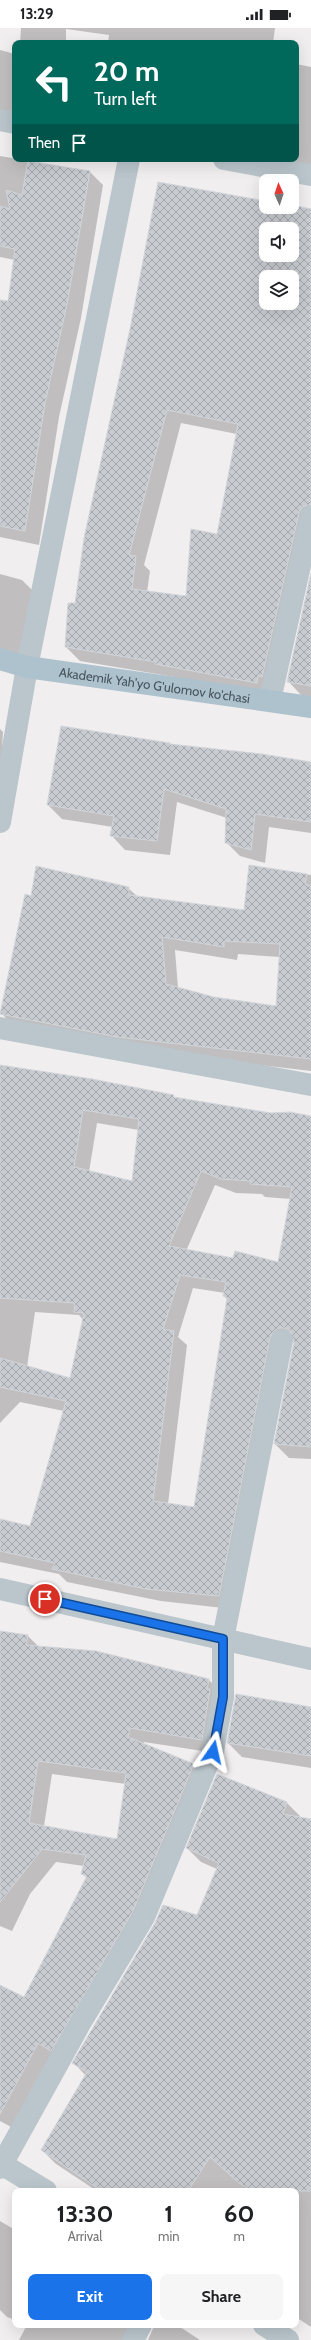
<!DOCTYPE html>
<html lang="en">
<head>
<meta charset="utf-8">
<style>
	:root { --surface:#fff; --page:#f6f6f6; --text:#202124; --muted:#757577; --accent:#1a73e8 }
	body { margin:0; font-family:Cabin,sans-serif; background:var(--page); color:var(--text); height:100vh; display:flex; flex-direction:column; font-size:15px; white-space:nowrap }
	* { box-sizing:border-box; margin:0 }
	p { font-size:13px; color:var(--muted) }
	.icon { flex:none; width:22px; height:22px; fill:none; stroke:currentColor; stroke-width:2; stroke-linecap:round; stroke-linejoin:round }
	.map { position:relative; flex:1; overflow:hidden }
	.drawer { position:absolute; left:12px; top:2160px; width:287px; height:140px; display:flex; flex-direction:column; background:var(--surface); border-radius:8px; box-shadow:0 4px 16px #0002 }
	.drawer>* { flex:none }
	.hud { position:absolute; left:12px; top:12px; width:287px; height:122px; border-radius:8px; box-shadow:0 4px 16px #0002; background:#00695c; color:#fff; overflow:hidden }
	.needle { width:26px; rotate:357deg }
	.controls { position:absolute; left:259px; top:146px; display:grid; gap:8px }
	.controls a { display:grid; place-items:center; width:40px; height:40px; border-radius:8px; background:var(--surface); box-shadow:0 4px 16px #0002; font-size:20px }
	.pin { position:absolute; display:grid; place-items:center; width:34px; height:34px; color:#fff; margin:-17px; border:2px solid #fff; border-radius:50%; box-shadow:0 1px 4px #0007 }
	.me { position:absolute; width:44px; margin:-22px; rotate:11deg; stroke-linejoin:round; filter:drop-shadow(0 0 3px #0008) }
	.turn { display:flex; align-items:center; gap:14px; height:84px; padding:0 16px; font-size:18px }
	.turn .icon { width:52px; height:52px; stroke-width:2.5 }
	.turn b { display:block; font-size:28px; line-height:34px }
	.then { display:flex; align-items:center; height:38px; padding:0 16px; background:#0003; gap:8px; font-size:15px }
	.eta { display:flex; justify-content:space-evenly; align-items:center; height:68px; text-align:center }
	.eta b { font-size:24px; font-weight:700; line-height:28px }
	.action { display:flex; gap:8px; margin-top:auto; padding:8px 16px }
	.action a { flex:1; height:46px; border-radius:8px; background:var(--accent); color:#fff; font-size:16px; font-weight:700; line-height:46px; text-align:center }
	.action a+a { background:var(--page); color:var(--text) }
	.status { display:flex; justify-content:space-between; align-items:center; height:28px; padding:0 20px; background:var(--surface); direction:ltr }
	.status svg { height:11px; fill:currentColor }
	.map>svg:first-child { display:block }
</style>
</head>
<body>
<div class="status"><b>13:29</b><svg viewBox="0 0 49 12"><path d="M0 12V9h3v3zM5 12V6h3v6zM10 12V3h3v9zM15 12V0h3v12zM26 1h20v11H26zM47 4h2v5h-2z"/></svg></div>
<div class="map">
<svg width="311" height="2312" viewBox="0 0 311 2312">
	<defs>
		<pattern id="building-cross-hatch" width="8" height="8" patternUnits="userSpaceOnUse"><rect width="8" height="8" fill="#c8ccd1"/><path d="M0 0l8 8M0 8l8-8" fill="none" stroke="#a4a8ad"/></pattern>
	</defs>
	<rect width="100%" height="100%" fill="#f1eeef"/>
	<g fill="#0003" fill-rule="evenodd">
		<path d="M21,0h254l-2,15h-165l1,-8 -43,-6v14h-46z"/>
		<path d="M0,22l15,4v64l-15,-2z"/>
		<path d="M296,36l15,3v102l-28,-10h13z"/>
		<path d="M0,128l89,15 14,14 -22,133 -22,99 -20,128 -39,-8v-236l8,2 7,-43 -15,-3z"/>
		<path d="M266,174v5l45,3v326l-40,161 -102,-21 -89,-15 -14,-14 10,-43 9,-66zM266,201h26v26h-26zM266,249h26v26h-26zM181,395l56,11 -19,102 -32,61 -39,-5 3,-21 -6,-6z"/>
		<path d="M0,546l22,6 13,13 -16,62 -19,-5z"/>
		<path d="M311,550v119l-9,-1 -14,-15z"/>
		<path d="M0,701l3,3 -3,47z"/>
		<path d="M170,716l2,2 139,17v70l-42,-6 -4,36 -25,-7 -14,-14 1,-24 -50,-16 -7,53 -45,-5 -13,-14 1,-9 -51,-8 -14,-14z"/>
		<path d="M250,838l61,9v196l-180,-21 -116,-23 -14,-14 31,-116 96,-9 10,9 106,14zM175,922l62,10 1,-6 42,3 -3,50 -63,-9 -36,-10z"/>
		<path d="M0,1038l271,48 40,3v342l-22,-1 -14,-14 20,-103 -4,1 -59,267 -71,-8 -94,-19 -8,-8 -59,-12v-42l31,7 33,-116 -44,-9 -20,21zM97,1095l42,7 -6,52 -44,-10zM215,1157l21,8 26,1 3,3 26,2 -12,65 -46,-5 -47,-8zM193,1260l32,5 -1,3 4,4 -33,208 -27,-4 19,-159 -9,-8zM35,1284l44,3 4,5 -12,59 -44,-12z"/>
		<path d="M28,1608l11,11 57,5 113,28 14,14 -7,59 -72,-11 -1,3 50,20 14,14 -61,146 -133,203 -13,-7v-135l25,13 62,-121 -5,-5 2,-7 -28,-4 -26,32 -18,37 -12,-5v-271zM52,1746l74,10 -8,56 -74,-14z"/>
		<path d="M311,1680v60l-69,-11 -14,-14z"/>
		<path d="M286,1774l14,14 -1,2 12,2v507l-15,-10v-126h-199l-41,-27 -14,-14 44,-74 -12,-13 124,-147 19,-47 -16,-7 -14,-14z"/>
		<path d="M0,2193l15,9v90l-8,-3 -7,-7z"/>
		<path d="M27,2297h150l23,15h-52l6,-14 -6,1 -8,13h-121z"/>
	</g>
	<g fill="url(#building-cross-hatch)" stroke="#d2d6da" fill-rule="evenodd">
		<path d="M28,133l62,10 -23,133 -22,99 -20,128 -25,-5v-226l8,1 7,-52 -15,-3v-40l10,3 -4,-19 16,5z"/>
		<path d="M158,154l108,19v6l26,-2 19,4v295l-9,3 -3,6 -37,164 -4,-1 -1,7 -102,-19 1,-2 -91,-15 3,-44h7l9,-65 46,-209zM266,201h26v26h-26zM266,249h26v26h-26zM167,382l71,14 -21,110 -26,-5 -5,67 -54,-7 4,-33 -7,-1z"/>
		<path d="M311,545v113l-24,-4z"/>
		<path d="M61,698l109,17v1l92,10 49,8v60l-56,-8 -4,36 -26,-7 1,-34 -62,-20 -7,52 -47,-5 4,-20 -67,-11z"/>
		<path d="M249,837l58,9 -2,10 6,2v173l-194,-22 -117,-23 25,-120 6,2 5,-30 93,21v8l115,15zM162,909l62,10v-6l56,3 -4,62 -62,-9 -48,-13z"/>
		<path d="M0,1037l92,14 82,16 -1,2 98,16 19,-1 21,4v331l-37,-3 20,-102 -4,-11 -5,-3h-7l-5,4 -3,6 -51,258 -73,-7 -94,-20 3,-6 -55,-12v-32l30,7 36,-125 -66,-14v-29l70,20 14,-65 -10,-1 1,-9 -75,-5zM83,1082l56,9 -7,62 -58,-14zM201,1143l20,8 30,2 -1,3 42,3 -14,75 -43,-11 -2,7 -64,-12zM180,1247l46,7 -3,14 4,2 -33,209 -41,-6 21,-170 -11,-2z"/>
		<path d="M0,1603l28,4 -2,10 70,6 113,28 -2,10h3l-8,51 -72,-12 -2,9 66,27 -61,147 -82,140 -13,-8 -38,71v-129l24,12 63,-121 -6,-2 5,-19 -44,-6 -42,53zM38,1733l88,12 -9,66 -88,-16z"/>
		<path d="M236,1666l75,13v49l-84,-13z"/>
		<path d="M217,1746l70,28 -4,12 28,5v372h-58l-14,-8 -29,-26 -22,34h-86l-61,-41 46,-78 -15,-9 83,-140 8,-18 34,10 22,-52 -33,-15z"/>
	</g>
	<g fill="none" stroke-linecap="round" stroke-linejoin="round">
		<g stroke="#bac5cc" stroke-width="22">
			<path d="M0,92l15,3"/>
			<path d="M224,131l87,16"/>
			<path d="M270,672l41,-184"/>
			<path d="M0,794l27,-155 102,-508"/>
			<path d="M0,1000l311,57"/>
			<path d="M0,1561l311,70"/>
			<path d="M0,2135l46,28"/>
			<path d="M0,2140l82,-148 62,-103 69,-166 10,-54v-58l59,-299"/>
			<path d="M264,2297l24,15"/>
			<path d="M133,2312l8,-15"/>
		</g>
		<path stroke="#aec2ce" stroke-width="22" id="s1" d="M0,631l27,8 284,40"/>
	</g>
	<g fill="none" stroke-linecap="round" stroke-linejoin="round">
		<g stroke="#114b97" stroke-width="10">
			<path id="route" d="M45,1571l178,40v58l-10,55"/>
		</g>
		<use href="#route" stroke="#1a73e8" stroke-width="7"/>
	</g>
	<g text-anchor="middle" dominant-baseline="central" stroke-width="3" stroke-linejoin="round" paint-order="stroke">
		<g font-size="13" fill="#46545c" stroke="#fff">
			<text stroke="none"><textPath href="#s1" startOffset="157">Akademik Yah'yo G'ulomov ko'chasi</textPath></text>
		</g>
	</g>
</svg>
<div class="controls">
<a><svg class="needle" viewBox="-14 -14 28 28"><path d="M0-13l5 13h-10z" fill="#e53935"/><path d="M0 13l5-13h-10z" fill="#757577"/></svg></a>
<a><svg class="icon" aria-label="sound" viewBox="0 0 24 24"><path d="M4 9h4l5-4v14l-5-4H4zM17 9q2 3 0 6"/></svg></a>
<a><svg class="icon" aria-label="layers" viewBox="0 0 24 24"><path d="M12 4l9 5-9 5-9-5zM3 14l9 5 9-5"/></svg></a>
</div>
<div class="pin" style="left:45px;top:1571px;background:#d93025"><svg class="icon" aria-label="arrive" viewBox="0 0 24 24"><path d="M6 21V4h12l-3 4 3 4H6"/></svg></div>
<svg class="me" style="left:213px;top:1724px" viewBox="-20 -20 40 40"><path d="M0-17L14 15 0 8-14 15z" fill="#1a73e8" stroke="#fff" stroke-width="4"/></svg>
<div class="hud">
<div class="turn"><svg class="icon" aria-label="left" viewBox="0 0 24 24"><path d="M17 20v-9H6M10 6l-5 5 5 5"/></svg><div><b>20 m</b>Turn left</div></div>
<div class="then">Then<svg class="icon" aria-label="arrive" viewBox="0 0 24 24"><path d="M6 21V4h12l-3 4 3 4H6"/></svg></div>
</div>
<section class="drawer">
<div class="eta">
<div><b>13:30</b><p>Arrival</p></div>
<div><b>1</b><p>min</p></div>
<div><b>60</b><p>m</p></div>
</div>
<div class="action"><a>Exit</a><a>Share</a></div>
</section>
</div>
</body>
</html>
